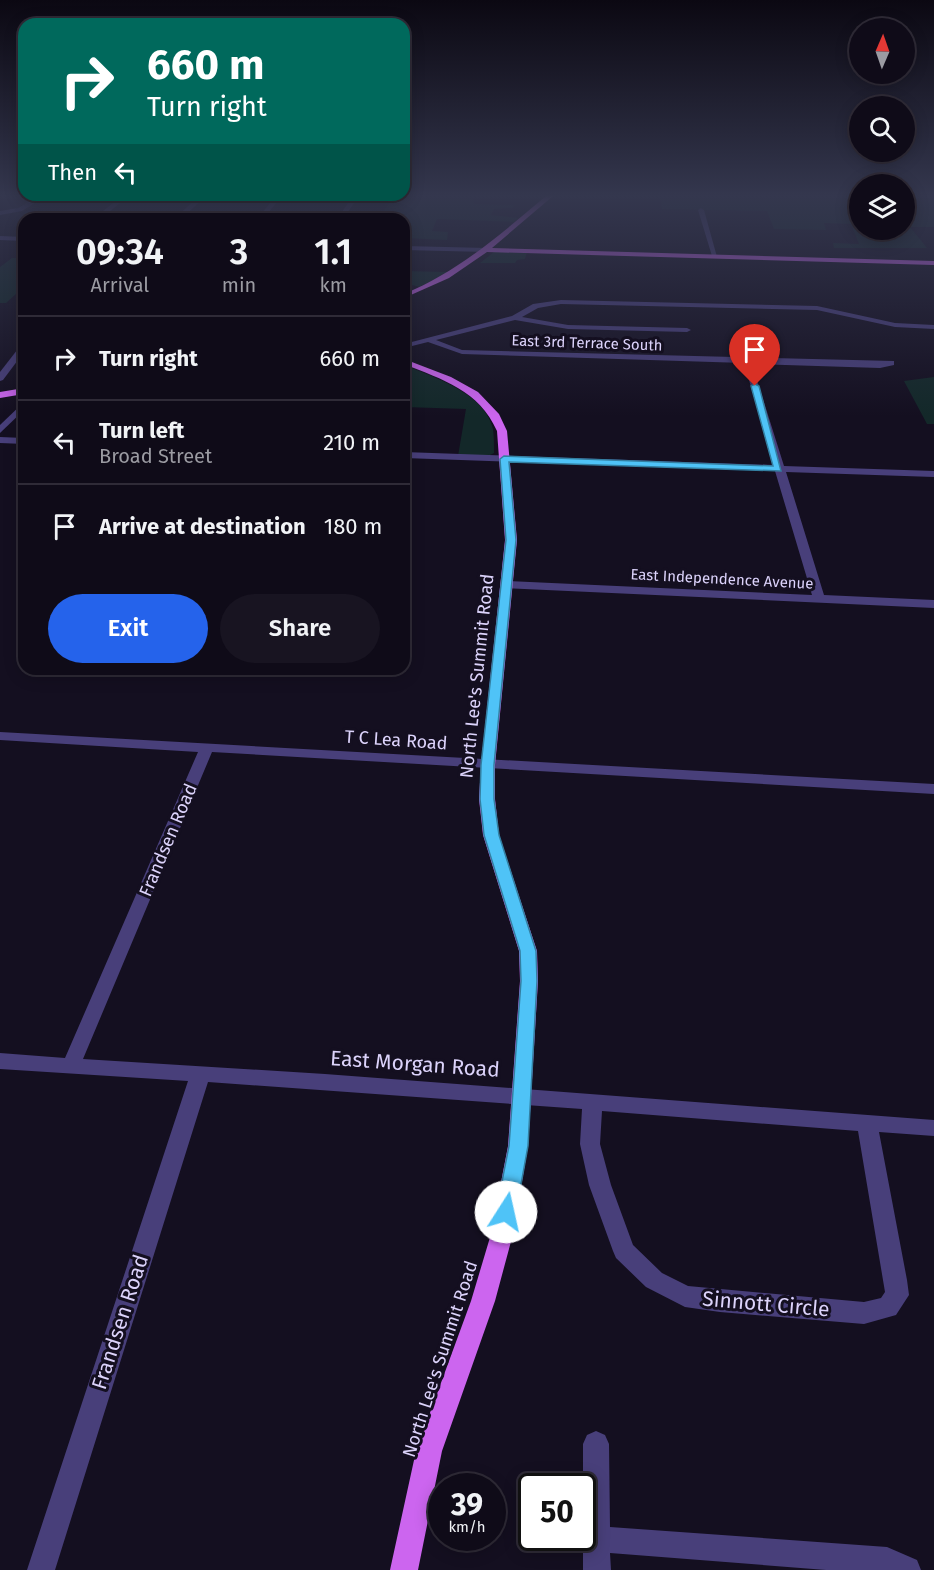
<!DOCTYPE html>
<html lang="en">
<head>
<meta charset="utf-8">
<style>
	:root { --surface:#0f0b18; --page:#181421; --text:#f1f3f6; --muted:#9b9ba2; --line:#2f2b37; --accent:#2563eb }
	body { margin:0; font-family:"Fira Sans",sans-serif; background:var(--page); color:var(--text); height:100vh; display:flex; flex-direction:column; font-size:22px; white-space:nowrap }
	* { box-sizing:border-box; margin:0 }
	p { font-size:20px; color:var(--muted) }
	.icon { flex:none; width:33px; height:33px; fill:none; stroke:currentColor; stroke-width:2; stroke-linecap:round; stroke-linejoin:round }
	.map { position:relative; flex:1; overflow:hidden }
	.drawer { position:absolute; left:18px; top:213px; width:392px; height:462px; display:flex; flex-direction:column; background:var(--surface); border-radius:18px; box-shadow:0 3px 15px #0003,0 0 0 2px var(--line) }
	.drawer>* { flex:none }
	.guide { position:absolute; left:18px; top:18px; width:392px; height:183px; border-radius:18px; box-shadow:0 3px 15px #0003,0 0 0 2px var(--line); background:#00695c; color:#fff; overflow:hidden }
	.needle { width:39px; rotate:2deg }
	.controls { position:absolute; left:849px; top:18px; display:grid; gap:12px }
	.controls a { display:grid; place-items:center; width:66px; height:66px; border-radius:50%; background:var(--surface); box-shadow:0 3px 15px #0003,0 0 0 2px var(--line); font-size:30px }
	.speed { position:absolute; left:428px; top:1473px; display:flex; gap:12px; font-size:30px; font-weight:700; text-align:center }
	.speed>* { display:grid; place-content:center; width:78px; height:78px; border-radius:50%; background:var(--surface); box-shadow:0 3px 15px #0003,0 0 0 2px var(--line); line-height:1 }
	.speed small { font-size:15px; font-weight:400 }
	.speed .limit { border:3px solid #111; border-radius:9px; background:#fff; color:#111 }
	.pin { position:absolute; display:grid; place-items:center; width:51px; height:51px; color:#fff; margin:-62px -26px; border-radius:50% 50% 50% 0; rotate:-45deg; box-shadow:0 0 6px #0007 }
	.pin .icon { rotate:45deg }
	.me { position:absolute; width:66px; margin:-33px; rotate:10deg; stroke-linejoin:round; filter:drop-shadow(0 0 4px #0008) }
	.turn { display:flex; align-items:center; gap:21px; height:126px; padding:0 30px; font-size:27px }
	.turn .icon { width:78px; height:78px; stroke-width:2.5 }
	.turn b { display:block; font-size:42px; line-height:51px }
	.then { display:flex; align-items:center; height:57px; padding:0 30px; background:#0003; gap:12px; font-size:22px }
	.eta { display:flex; justify-content:space-evenly; align-items:center; height:102px; text-align:center }
	.eta b { font-size:36px; font-weight:600; line-height:42px }
	.primary-button { display:flex; gap:12px; margin-top:auto; padding:12px 30px }
	.primary-button a { flex:1; height:69px; border-radius:36px; background:var(--accent); color:#fff; font-size:24px; font-weight:600; line-height:69px; text-align:center }
	.primary-button a+a { background:var(--page); color:var(--text) }
	ul { padding:0; list-style:none }
	li { display:flex; align-items:center; gap:18px; height:84px; padding:0 30px; border-top:2px solid var(--line) }
	li div { flex:1 }
	li b { display:block; font-size:22px }
	li em { font-style:normal }
	.map>svg:first-child { display:block }
</style>
</head>
<body>
<div class="map">
<svg width="934" height="1570" viewBox="0 0 934 1570">
	<rect width="100%" height="100%" fill="#140f20"/>
	<g fill="#132829">
		<path d="M393,196l80,1 1,7 41,1 -3,3 -18,1 -3,6 27,3 -4,4 -77,-3 -5,12 16,1 -1,8 -43,-2v-19h-25z"/>
		<path d="M660,196h199l1,34h44l1,-34h29v31h-24l17,21h-93l-1,-5 26,1 -8,-20 -27,-1 2,7 -52,-1 -7,-18 -105,-2z"/>
		<path d="M494,252h33l-2,7 -8,1 -2,3h-35z"/>
		<path d="M12,258h12v35h-7l-11,10h-6v-36z"/>
		<path d="M404,271l44,1 -28,15 -16,-4z"/>
		<path d="M404,365c29,12 81,28 89,64 1,8 1,16 1,24l-6,3h-30l8,-47 -62,-2z"/>
		<path d="M934,377v47h-7l-23,-43z"/>
	</g>
	<g fill="none" stroke-linecap="round" stroke-linejoin="round">
		<g fill="#483f7a" fill-rule="evenodd">
			<path d="M39,196h7l-24,15 -22,4v-4l18,-3z"/>
			<path d="M122,196h7l-29,23h-7z"/>
			<path d="M199,196h7l-25,23h-7z"/>
			<path d="M276,196h6l-19,23h-6z"/>
			<path d="M353,196h6l-16,23h-6z"/>
			<path d="M701,208l3,2 13,47 -5,-1 -14,-46z"/>
			<path d="M0,236l24,1v4l-24,-1z"/>
			<path d="M404,246l83,2 3,2 -3,2 -83,-2z"/>
			<path d="M561,300l256,6 78,17 39,2v4l-39,-2 -78,-17 -256,-6 -23,4 -16,9 46,8 119,3 4,2 -4,2 -119,-3 -53,-9 -79,20 26,10 432,11v4l-14,3 -128,-4 32,102 150,5v6l-148,-5 38,123 110,5v8l-430,-20 -2,-3 6,-4 304,14 -37,-124 -371,-13v-6l370,13 -30,-102 -282,-9 -34,-12 -24,6v-4l108,-28 21,-12z"/>
			<path d="M21,345h3v7l-21,28 -3,1v-9z"/>
			<path d="M24,402v8l-24,23v-8z"/>
			<path d="M0,437l24,1v6l-24,-1z"/>
			<path d="M0,732l934,52v10l-722,-42 -129,307 242,15 609,46v16l-55,-4 28,148 2,15 -13,20 -32,9 -144,-12 -35,-5 -39,-20 -30,-29 -3,-7 -24,-66 -9,-41 2,-35 -374,-27 -153,488h-28l161,-489 -188,-12v-16l65,5 133,-306 -198,-12zM602,1111l256,20 27,161 -4,6 -17,4 -176,-16 -26,-13 -29,-28 -22,-60 -11,-41z"/>
			<path d="M596,1431l9,4 4,9 1,83 277,20 30,13 4,10h-95l-216,-17 1,17h-28v-126l4,-9z"/>
		</g>
		<g fill="#cc65ef" fill-rule="evenodd">
			<path d="M546,196h7l-61,52 442,13v4l-447,-13 -38,26 -45,20v-4c55,-23 97,-60 142,-98z"/>
			<path d="M404,359l47,18 27,15 21,22 8,17 10,109 -22,225v34l4,36 38,116 1,30 -10,165 -15,88 -18,67 -53,150 -24,119h-28l26,-119 55,-150 20,-67 17,-88 12,-165 -1,-30 -36,-116 -4,-36 2,-34 24,-225 -8,-109c-18,-41 -54,-51 -93,-67z"/>
			<path d="M24,388v6l-24,4v-6z"/>
		</g>
	</g>
	<linearGradient id="sky" x2="0" y2="1"><stop stop-color="#0b0812"/><stop offset="0.47" stop-color="#34374e"/><stop offset="1" stop-color="#34374e" stop-opacity="0"/></linearGradient>
	<rect width="934" height="416" fill="url(#sky)"/>
	<path fill="#4fc3f7" stroke="#337fa1" stroke-width="1.5" d="M755,384l4,2 22,85 -272,-9 7,78 -22,225v34l5,36 37,116 1,30 -9,165 -12,66 -3,6 -7,3 -7,-3 -3,-6 13,-66 12,-165 -1,-30 -36,-116 -4,-36 1,-34 25,-225 -6,-81 4,-3 269,10 -22,-80z"/>
	<g text-anchor="middle" dominant-baseline="central" stroke-width="6" stroke-linejoin="round" paint-order="stroke">
		<g font-size="15" fill="#dcd3fb" stroke="#140f20">
			<text transform="translate(587 343) rotate(2)">East 3rd Terrace South</text>
			<text transform="translate(722 579) rotate(3)">East Independence Avenue</text>
		</g>
		<g font-size="18" fill="#dcd3fb" stroke="#140f20">
			<text transform="translate(477 676) rotate(-84)">North Lee's Summit Road</text>
			<text transform="translate(396 740) rotate(4)">T C Lea Road</text>
			<text transform="translate(168 840) rotate(-67)">Frandsen Road</text>
			<text transform="translate(440 1359) rotate(-72)">North Lee's Summit Road</text>
		</g>
		<g font-size="21" fill="#dcd3fb" stroke="#140f20">
			<text transform="translate(415 1064) rotate(4)">East Morgan Road</text>
			<text transform="translate(766 1304) rotate(5)">Sinnott Circle</text>
			<text transform="translate(120 1322) rotate(-72)">Frandsen Road</text>
		</g>
	</g>
</svg>
<div class="controls">
<a><svg class="needle" viewBox="-14 -14 28 28"><path d="M0-13l5 13h-10z" fill="#e53935"/><path d="M0 13l5-13h-10z" fill="#9b9ba2"/></svg></a>
<a><svg class="icon" aria-label="search" viewBox="0 0 24 24"><circle cx="10" cy="10" r="6"/><path d="M15 15l6 6"/></svg></a>
<a><svg class="icon" aria-label="layers" viewBox="0 0 24 24"><path d="M12 4l9 5-9 5-9-5zM3 14l9 5 9-5"/></svg></a>
</div>
<div class="speed"><div>39<small>km/h</small></div><div class="limit">50</div></div>
<div class="pin" style="left:755px;top:386px;background:#d93025"><svg class="icon" aria-label="arrive" viewBox="0 0 24 24"><path d="M6 21V4h12l-3 4 3 4H6"/></svg></div>
<svg class="me" style="left:506px;top:1212px" viewBox="-20 -20 40 40"><circle r="19" fill="#fff"/><path d="M0-13L10 11 0 6-10 11z" fill="#4fc3f7"/></svg>
<div class="guide">
<div class="turn"><svg class="icon" aria-label="right" viewBox="0 0 24 24"><path d="M7 20v-9h11M14 6l5 5-5 5"/></svg><div><b>660 m</b>Turn right</div></div>
<div class="then">Then<svg class="icon" aria-label="left" viewBox="0 0 24 24"><path d="M17 20v-9H6M10 6l-5 5 5 5"/></svg></div>
</div>
<section class="drawer">
<div class="eta">
<div><b>09:34</b><p>Arrival</p></div>
<div><b>3</b><p>min</p></div>
<div><b>1.1</b><p>km</p></div>
</div>
<ul>
<li><svg class="icon" aria-label="right" viewBox="0 0 24 24"><path d="M7 20v-9h11M14 6l5 5-5 5"/></svg><div><b>Turn right</b></div><em>660 m</em></li>
<li><svg class="icon" aria-label="left" viewBox="0 0 24 24"><path d="M17 20v-9H6M10 6l-5 5 5 5"/></svg><div><b>Turn left</b><p>Broad Street</p></div><em>210 m</em></li>
<li><svg class="icon" aria-label="arrive" viewBox="0 0 24 24"><path d="M6 21V4h12l-3 4 3 4H6"/></svg><div><b>Arrive at destination</b></div><em>180 m</em></li>
</ul>
<div class="primary-button"><a>Exit</a><a>Share</a></div>
</section>
</div>
</body>
</html>
